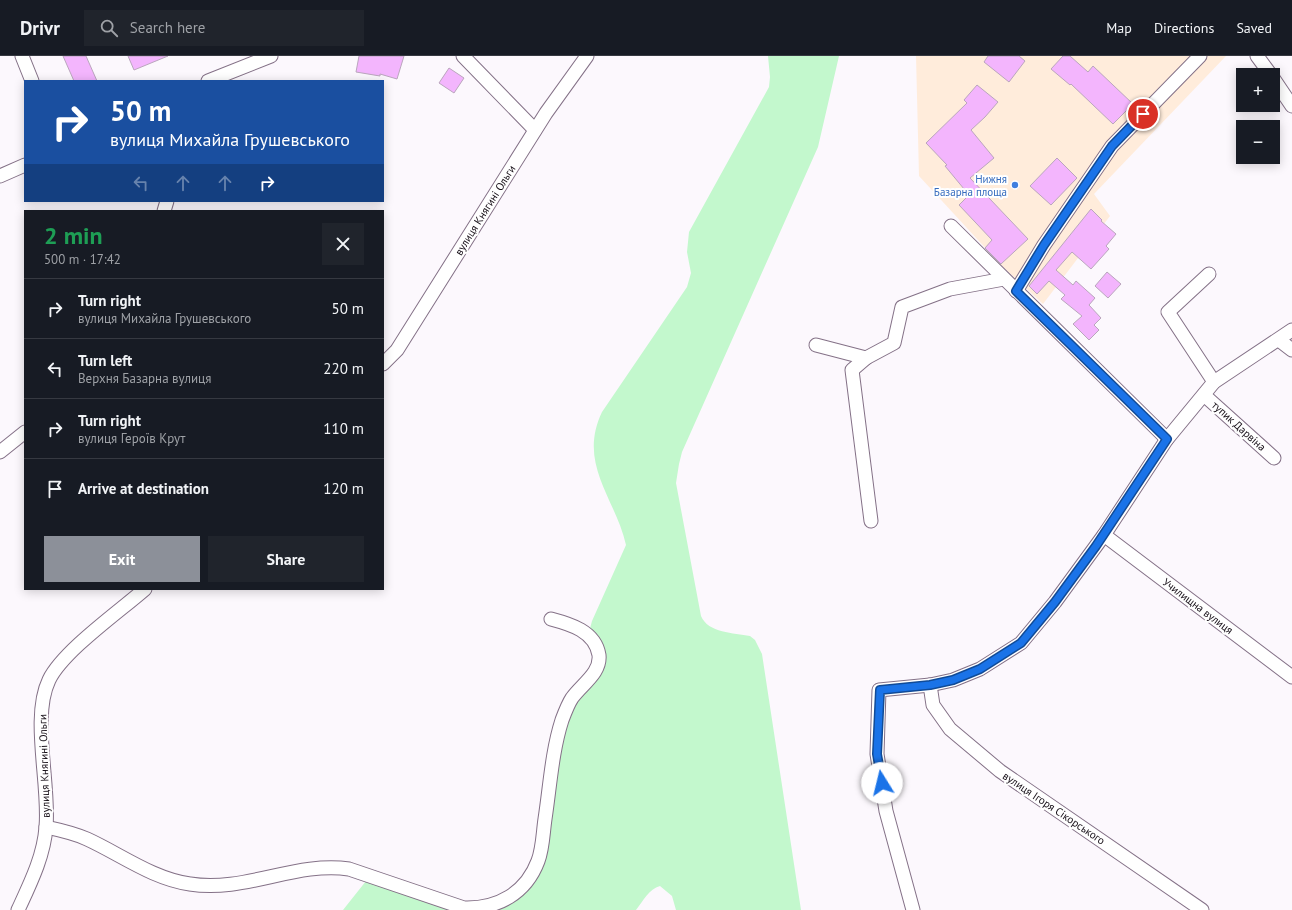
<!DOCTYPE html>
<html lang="en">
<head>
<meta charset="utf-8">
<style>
	:root { --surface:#171b24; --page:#20242c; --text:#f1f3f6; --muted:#9ea1a6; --line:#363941; --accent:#8c9099 }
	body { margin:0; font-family:"PT Sans",sans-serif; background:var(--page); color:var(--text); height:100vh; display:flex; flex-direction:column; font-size:15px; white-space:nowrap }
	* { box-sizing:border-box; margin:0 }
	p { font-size:13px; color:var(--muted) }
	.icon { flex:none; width:22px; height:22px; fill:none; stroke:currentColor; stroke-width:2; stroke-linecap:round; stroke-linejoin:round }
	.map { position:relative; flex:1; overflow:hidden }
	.panel { position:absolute; left:24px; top:154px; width:360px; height:380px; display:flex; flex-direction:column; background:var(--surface); border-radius:0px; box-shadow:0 2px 10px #0003 }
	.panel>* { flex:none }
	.guide { position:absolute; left:24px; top:24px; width:360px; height:122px; border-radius:0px; box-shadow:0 2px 10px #0003; background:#1a4fa0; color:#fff; overflow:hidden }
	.buttons { position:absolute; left:1236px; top:12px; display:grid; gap:8px }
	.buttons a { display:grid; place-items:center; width:44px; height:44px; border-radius:0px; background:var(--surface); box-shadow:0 2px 10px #0003; font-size:20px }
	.pin { position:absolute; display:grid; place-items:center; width:34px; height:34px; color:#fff; margin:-17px; border:2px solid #fff; border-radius:50%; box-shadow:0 1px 4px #0007 }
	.me { position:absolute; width:44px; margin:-22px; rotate:351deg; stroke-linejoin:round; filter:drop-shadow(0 0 3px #0008) }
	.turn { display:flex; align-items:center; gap:14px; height:84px; padding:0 20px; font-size:18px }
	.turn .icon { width:52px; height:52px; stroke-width:2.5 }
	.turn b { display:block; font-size:28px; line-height:34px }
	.lanes { display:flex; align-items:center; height:38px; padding:0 20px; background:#0003; justify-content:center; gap:20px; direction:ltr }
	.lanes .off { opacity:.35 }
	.round { display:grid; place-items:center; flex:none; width:42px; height:42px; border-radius:0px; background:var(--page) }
	.headline { display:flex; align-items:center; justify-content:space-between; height:68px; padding:0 20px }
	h1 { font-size:24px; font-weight:700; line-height:30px; color:#1e9e55 }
	.action { display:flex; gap:8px; margin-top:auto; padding:8px 20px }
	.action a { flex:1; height:46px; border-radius:0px; background:var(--accent); color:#fff; font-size:16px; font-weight:700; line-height:46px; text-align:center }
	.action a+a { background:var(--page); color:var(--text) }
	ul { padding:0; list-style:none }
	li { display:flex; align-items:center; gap:12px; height:60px; padding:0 20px; border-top:1px solid var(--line) }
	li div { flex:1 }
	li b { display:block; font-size:15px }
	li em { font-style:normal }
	header { display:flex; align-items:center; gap:24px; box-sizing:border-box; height:56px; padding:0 20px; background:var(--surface); border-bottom:1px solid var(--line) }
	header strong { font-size:19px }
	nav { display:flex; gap:22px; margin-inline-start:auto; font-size:14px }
	.search { width:280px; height:36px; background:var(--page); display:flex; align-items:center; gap:10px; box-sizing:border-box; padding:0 14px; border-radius:0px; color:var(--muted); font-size:15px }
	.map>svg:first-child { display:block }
</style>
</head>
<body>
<header>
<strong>Drivr</strong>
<div class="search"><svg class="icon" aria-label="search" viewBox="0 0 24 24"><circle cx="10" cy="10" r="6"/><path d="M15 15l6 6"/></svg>Search here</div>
<nav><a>Map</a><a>Directions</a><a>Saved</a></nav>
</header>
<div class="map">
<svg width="1292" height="854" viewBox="0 0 1292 854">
	<rect width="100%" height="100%" fill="#fcf8fd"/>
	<path fill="#ffecdb" d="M916,0h310l-132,138 16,22 -67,88 -42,-39 -82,-89z"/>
	<path fill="#c3f8cd" d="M768,0h71l-21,91 -136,305 -3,12 -3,19 25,133c7,17 33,17 49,20l5,4 7,14 39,256h-125l-4,-14 -12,-10c-11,3 -17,15 -24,24h-293l27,-34 111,33 50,-35 28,-144 37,-61 -8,-33 4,-15 34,-76c-10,-46 -49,-81 -24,-133l85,-125 4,-14 -4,-21 2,-20 80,-145 1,-10z"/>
	<g fill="#f3b5fd" stroke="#baa6bd">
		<path d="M63,0h23l11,25h-23z"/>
		<path d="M128,0h40l-34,14z"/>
		<path d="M359,0h45l-7,23 -17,-5v2l-24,-4z"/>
		<path d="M988,0h31l6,5 -16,21 -25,-20z"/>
		<path d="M1063,0h7l18,16 5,-6 40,38 -20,20 -42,-40 -1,1 -19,-16z"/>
		<path d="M449,12l15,10 -10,15 -15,-10z"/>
		<path d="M977,29l21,17 -13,15 -14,13 23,28 -24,20 58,61 -27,25 -16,-16 7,-8 -33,-35 10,-10 -24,-29 2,-1 -21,-22 41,-40 -3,-3z"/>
		<path d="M1057,102l20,20 -26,27 -21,-19z"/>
		<path d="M1091,153l11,11 -1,1 15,13 -10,12 3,3 -18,20 -19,-17 -16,18 17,15 3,-4 19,17 -6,7 12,13 -7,7 5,5 -10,10 -16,-16 9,-8 -21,-17 4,-4 -16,-14 -12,13 -8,-8z"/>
		<path d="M1107,216l14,12 -13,14 -13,-12z"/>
	</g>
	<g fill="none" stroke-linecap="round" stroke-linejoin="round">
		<g stroke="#847187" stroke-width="15">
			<g id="minor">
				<path d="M22,0l10,25"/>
				<path d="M463,0l72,74"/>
				<path d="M1257,0l14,19"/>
				<path d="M1273,22l19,28"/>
				<path d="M208,25l63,-25"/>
				<path d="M0,120l25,-11"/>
				<path d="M164,155l3,-10"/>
				<path d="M951,170l216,213"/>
				<path d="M1209,218l-41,38 46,70"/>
				<path d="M1016,235l28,-46 68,-99 88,-90"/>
				<path d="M1279,284l13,10"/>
				<path d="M816,289l50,13"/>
				<path d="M383,308l14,-14 149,-237 41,-57"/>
				<path d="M1204,339l70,63"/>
				<path d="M0,396l25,-20"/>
				<path d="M871,465l-19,-151 14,-12 28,-15 8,-36 48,-18 54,-10"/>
				<path d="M1104,479l188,142"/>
				<path d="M930,629l3,20 17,24 50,42 202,139"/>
				<path d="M46,771c14,3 28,6 41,12 33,15 66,40 103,45 54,9 106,-23 159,-15l115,39c34,1 62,-15 74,-47 5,-13 5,-29 7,-42 5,-33 7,-68 17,-99 3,-8 6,-16 10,-22 10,-14 29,-25 27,-43 -4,-24 -29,-31 -48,-36"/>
				<path d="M18,854c12,-26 26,-54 28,-83 4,-42 -15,-110 3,-147 14,-29 71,-69 96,-91"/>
				<path d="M913,854l-27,-99 -9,-57 2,-64 51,-5 23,-5 27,-11 41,-26 34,-41 49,-67 63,-96 47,-57 78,-52"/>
			</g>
		</g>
		<use href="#minor" stroke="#fff" stroke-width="13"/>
	</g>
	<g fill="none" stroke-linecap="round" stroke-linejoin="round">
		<g stroke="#114b97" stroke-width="10">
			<path id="route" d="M882,727l-5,-29 3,-64 50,-5 23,-5 27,-11 41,-26 34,-41 41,-56 71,-107 -151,-148 28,-46 68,-99 31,-32"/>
		</g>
		<use href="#route" stroke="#1a73e8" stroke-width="7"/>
	</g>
	<circle fill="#3f7fe0" stroke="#fff" stroke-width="1.5" cx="1015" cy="129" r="4"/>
	<g text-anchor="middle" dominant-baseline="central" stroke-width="4" stroke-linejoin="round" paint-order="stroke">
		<g font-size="11" fill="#366cbe" stroke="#fff" text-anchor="end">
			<text x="1007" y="123">Нижня<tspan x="1007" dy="13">Базарна площа</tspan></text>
		</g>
		<g font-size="11" fill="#171018" stroke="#fff">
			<text transform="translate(485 154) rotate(-58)">вулиця Княгині Ольги</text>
			<text transform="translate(1239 370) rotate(42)">тупик Дарвіна</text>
			<text transform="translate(1198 550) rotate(37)">Училищна вулиця</text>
			<text transform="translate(44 710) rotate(-92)">вулиця Княгині Ольги</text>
			<text transform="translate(1054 752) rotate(34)">вулиця Ігоря Сікорського</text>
		</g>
	</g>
</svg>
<div class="buttons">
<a>+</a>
<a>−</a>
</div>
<div class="pin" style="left:1143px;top:58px;background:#d93025"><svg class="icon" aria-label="arrive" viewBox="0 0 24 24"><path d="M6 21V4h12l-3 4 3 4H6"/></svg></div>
<svg class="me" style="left:882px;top:727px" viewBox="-20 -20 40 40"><circle r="19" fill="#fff"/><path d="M0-13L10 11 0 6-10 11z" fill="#1a73e8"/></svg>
<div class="guide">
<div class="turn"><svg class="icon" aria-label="right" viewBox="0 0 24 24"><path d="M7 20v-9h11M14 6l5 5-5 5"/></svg><div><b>50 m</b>вулиця Михайла Грушевського</div></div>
<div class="lanes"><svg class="icon off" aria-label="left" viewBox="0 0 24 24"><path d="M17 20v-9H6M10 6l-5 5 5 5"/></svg><svg class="icon off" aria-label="ahead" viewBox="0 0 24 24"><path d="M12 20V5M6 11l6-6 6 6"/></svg><svg class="icon off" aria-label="ahead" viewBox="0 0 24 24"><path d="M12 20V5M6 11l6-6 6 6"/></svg><svg class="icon" aria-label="right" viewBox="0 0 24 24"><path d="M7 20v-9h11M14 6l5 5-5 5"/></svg></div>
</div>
<section class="panel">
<div class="headline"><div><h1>2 min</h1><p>500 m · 17:42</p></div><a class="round"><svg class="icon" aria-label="close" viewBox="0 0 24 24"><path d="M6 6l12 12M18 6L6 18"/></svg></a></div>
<ul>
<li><svg class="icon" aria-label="right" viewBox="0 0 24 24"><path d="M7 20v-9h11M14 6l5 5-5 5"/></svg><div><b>Turn right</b><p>вулиця Михайла Грушевського</p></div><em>50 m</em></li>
<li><svg class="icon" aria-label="left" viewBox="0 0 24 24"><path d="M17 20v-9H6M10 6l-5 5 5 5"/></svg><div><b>Turn left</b><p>Верхня Базарна вулиця</p></div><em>220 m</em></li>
<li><svg class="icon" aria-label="right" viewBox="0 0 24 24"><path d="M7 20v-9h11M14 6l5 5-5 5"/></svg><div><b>Turn right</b><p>вулиця Героїв Крут</p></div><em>110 m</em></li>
<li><svg class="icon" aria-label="arrive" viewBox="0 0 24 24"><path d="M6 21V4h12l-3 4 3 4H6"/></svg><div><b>Arrive at destination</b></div><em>120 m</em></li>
</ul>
<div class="action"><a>Exit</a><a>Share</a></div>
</section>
</div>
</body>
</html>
